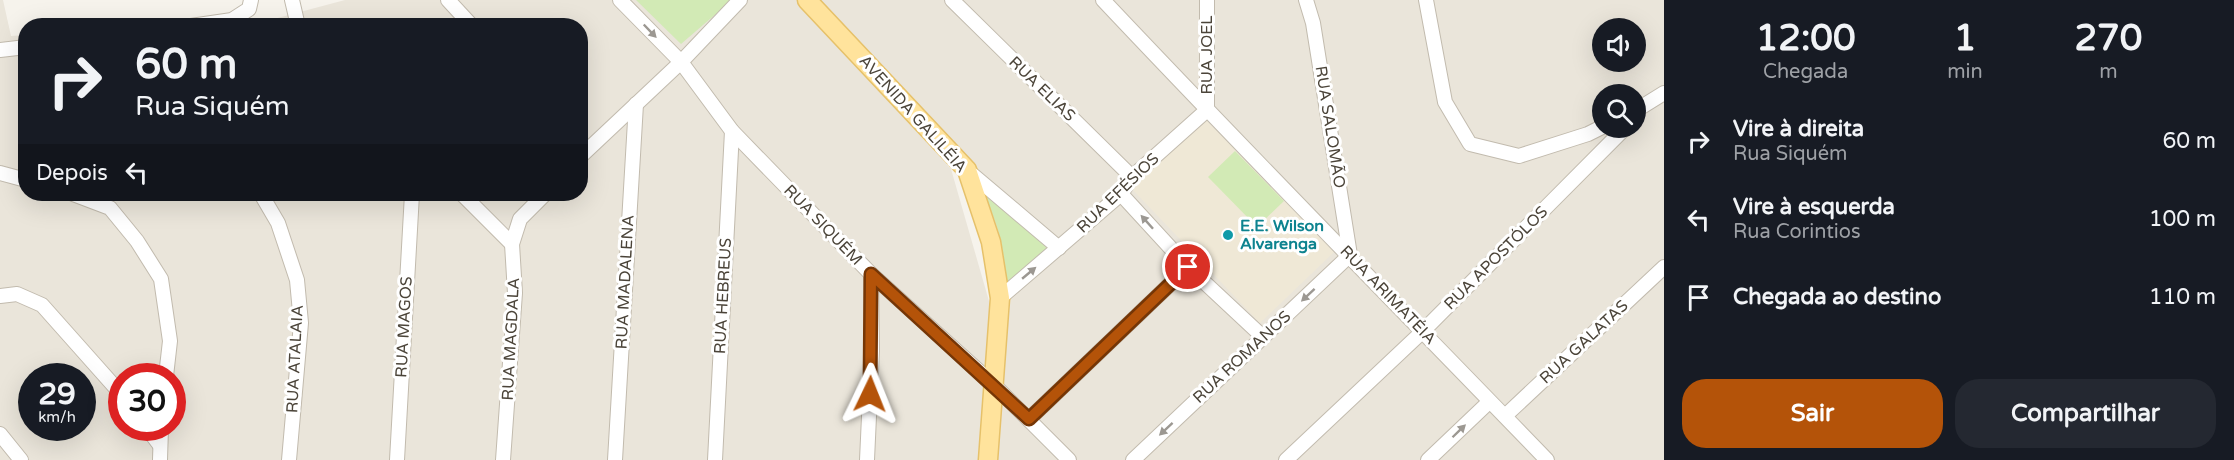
<!DOCTYPE html>
<html lang="pt">
<head>
<meta charset="utf-8">
<style>
	:root { --surface:#171b24; --page:#242831; --text:#f1f3f6; --muted:#9ea1a6; --accent:#b45309 }
	body { margin:0; font-family:"Varela Round",sans-serif; background:var(--page); color:var(--text); height:100vh; display:flex; flex-direction:column; font-size:22px; white-space:nowrap }
	* { box-sizing:border-box; margin:0 }
	p { font-size:20px; color:var(--muted) }
	.icon { flex:none; width:33px; height:33px; fill:none; stroke:currentColor; stroke-width:2; stroke-linecap:round; stroke-linejoin:round }
	.map { position:relative; flex:1; overflow:hidden }
	.sheet { display:flex; flex-direction:column; background:var(--surface); width:570px }
	.sheet>* { flex:none }
	.guide { position:absolute; left:18px; top:18px; width:570px; height:183px; border-radius:24px; box-shadow:0 6px 24px #0002; background:#171b24; color:var(--text); overflow:hidden }
	.controls { position:absolute; left:1592px; top:18px; display:grid; gap:12px }
	.controls a { display:grid; place-items:center; width:54px; height:54px; border-radius:50%; background:var(--surface); box-shadow:0 6px 24px #0002; font-size:30px }
	.speed { position:absolute; left:18px; top:363px; display:flex; gap:12px; font-size:30px; font-weight:700; text-align:center }
	.speed>* { display:grid; place-content:center; width:78px; height:78px; border-radius:50%; background:var(--surface); box-shadow:0 6px 24px #0002; line-height:1 }
	.speed small { font-size:15px; font-weight:400 }
	.speed .limit { border:9px solid #d22; background:#fff; color:#111 }
	.pin { position:absolute; display:grid; place-items:center; width:51px; height:51px; color:#fff; margin:-26px; border:3px solid #fff; border-radius:50%; box-shadow:0 2px 6px #0007 }
	.me { position:absolute; width:66px; margin:-33px; rotate:2deg; stroke-linejoin:round; filter:drop-shadow(0 0 4px #0008) }
	.turn { display:flex; align-items:center; gap:21px; height:126px; padding:0 18px; font-size:27px }
	.turn .icon { width:78px; height:78px; stroke-width:2.5 }
	.turn b { display:block; font-size:42px; line-height:51px }
	.then { display:flex; align-items:center; height:57px; padding:0 18px; background:#0003; gap:12px; font-size:22px }
	.eta { display:flex; justify-content:space-evenly; align-items:center; height:102px; text-align:center }
	.eta b { font-size:36px; font-weight:700; line-height:42px }
	.primary-button { display:flex; gap:12px; margin-top:auto; padding:12px 18px }
	.primary-button a { flex:1; height:69px; border-radius:24px; background:var(--accent); color:#fff; font-size:24px; font-weight:700; line-height:69px; text-align:center }
	.primary-button a+a { background:var(--page); color:var(--text) }
	ul { padding:0; list-style:none }
	li { display:flex; align-items:center; gap:18px; height:78px; padding:0 18px }
	li div { flex:1 }
	li b { display:block; font-size:22px }
	li em { font-style:normal }
	main { display:flex; flex:1; min-height:0 }
	.map>svg:first-child { display:block }
</style>
</head>
<body>
<main>
<div class="map">
<svg width="1664" height="460" viewBox="0 0 1664 460">
	<rect width="100%" height="100%" fill="#f6f3ec"/>
	<g fill="#eae5da" fill-rule="evenodd">
		<path d="M0,0h3l8,36 14,-1 1,159h554v-168l-359,-1 34,-1 90,-24h459l147,169 42,146 -9,145h-984zM32,376h50v52h-50zM122,376h50v52h-50z"/>
		<path d="M812,0h852v97l-29,18v-21h-33v34h13l-5,4 8,-4h17v-10l29,-16v358h-673l8,-163 -31,-127zM1602,28h33v34h-33z"/>
	</g>
	<path fill="#efe8d6" d="M1205,119l129,133 -74,71 -128,-134z"/>
	<g fill="#d2eab5">
		<path d="M636,0h96l-51,44z"/>
		<path d="M1235,151l49,50 -27,26 -49,-50z"/>
		<path d="M979,184l72,68 -47,38c3,-43 -7,-69 -25,-106z"/>
	</g>
	<g fill="none" stroke-linecap="round" stroke-linejoin="round">
		<g stroke="#c2bbae" stroke-width="16">
			<g id="minor">
				<path d="M292,0l6,26"/>
				<path d="M448,0l24,26"/>
				<path d="M620,0l61,62 51,69 139,143 122,110 76,76"/>
				<path d="M952,0l180,177"/>
				<path d="M1103,0c146,155 296,307 444,460"/>
				<path d="M1426,0l19,102 25,42 49,12 69,-22 14,-7"/>
				<path d="M191,26l41,-6 17,-11 2,-9"/>
				<path d="M0,50l26,-3"/>
				<path d="M1635,111l29,-18"/>
				<path d="M580,157l101,-95 59,-62"/>
				<path d="M967,170l92,78"/>
				<path d="M0,173l26,7"/>
				<path d="M73,194l37,14 27,33 24,38 9,62 -4,35"/>
				<path d="M261,194l17,29 19,57 4,43 -12,137"/>
				<path d="M462,194l50,50"/>
				<path d="M1121,194l67,73 75,70"/>
				<path d="M0,296l17,-2 25,11 80,90"/>
				<path d="M1000,298l121,-104 11,-17 75,-67v-110"/>
				<path d="M1505,416l159,-149"/>
				<path d="M1029,419l159,-152"/>
				<path d="M147,428l12,16"/>
				<path d="M0,434l21,26"/>
				<path d="M160,460l1,-32"/>
				<path d="M397,460l15,-266"/>
				<path d="M503,460l12,-167 -3,-49 8,-25 25,-25"/>
				<path d="M615,460l21,-356"/>
				<path d="M715,460l17,-329"/>
				<path d="M867,460l5,-109 -1,-77"/>
				<path d="M1133,460l217,-205 -37,-232 -7,-23"/>
				<path d="M1286,460l136,-128 203,-204"/>
				<path d="M1428,460l61,-58"/>
			</g>
		</g>
		<g stroke="#e6c16a" stroke-width="21">
			<path id="major" d="M807,0l160,170 24,72 9,56 -12,162"/>
		</g>
		<use href="#minor" stroke="#fff" stroke-width="14"/>
		<use href="#major" stroke="#ffe39c" stroke-width="18"/>
	</g>
	<defs><path id="oneway-solid" d="M-6-.8H1V-3.2L6.5 0L1 3.2V.8H-6Z" transform="scale(1.5)"/></defs>
	<g fill="#9c9892">
		<use href="#oneway-solid" transform="translate(650 31) rotate(46)"/>
		<use href="#oneway-solid" transform="translate(1147 222) rotate(-132)"/>
		<use href="#oneway-solid" transform="translate(1029 273) rotate(-40)"/>
		<use href="#oneway-solid" transform="translate(1308 295) rotate(137)"/>
		<use href="#oneway-solid" transform="translate(1166 429) rotate(137)"/>
		<use href="#oneway-solid" transform="translate(1459 431) rotate(-44)"/>
	</g>
	<g fill="none" stroke-linecap="round" stroke-linejoin="round">
		<g stroke="#753606" stroke-width="15">
			<path id="route" d="M870,394l1,-120 158,145 159,-152"/>
		</g>
		<use href="#route" stroke="#b45309" stroke-width="10"/>
	</g>
	<circle fill="#0f9aa8" stroke="#fff" stroke-width="2" cx="1228" cy="235" r="6"/>
	<g text-anchor="middle" dominant-baseline="central" stroke-width="6" stroke-linejoin="round" paint-order="stroke">
		<g font-size="16" fill="#4b4439" stroke="#fff">
			<text transform="translate(1207 55) rotate(-90)">RUA JOEL</text>
			<text transform="translate(1042 89) rotate(44)">RUA ELIAS</text>
			<text transform="translate(913 114) rotate(48)">AVENIDA GALILÉIA</text>
			<text transform="translate(1330 127) rotate(81)">RUA SALOMÃO</text>
			<text transform="translate(1118 193) rotate(-44)">RUA EFÉSIOS</text>
			<text transform="translate(823 225) rotate(46)">RUA SIQUÉM</text>
			<text transform="translate(1496 258) rotate(-45)">RUA APOSTÓLOS</text>
			<text transform="translate(625 282) rotate(-87)">RUA MADALENA</text>
			<text transform="translate(1388 295) rotate(46)">RUA ARIMATÉIA</text>
			<text transform="translate(723 296) rotate(-87)">RUA HEBREUS</text>
			<text transform="translate(404 327) rotate(-87)">RUA MAGOS</text>
			<text transform="translate(511 339) rotate(-87)">RUA MAGDALA</text>
			<text transform="translate(1584 342) rotate(-43)">RUA GALATAS</text>
			<text transform="translate(1242 357) rotate(-43)">RUA ROMANOS</text>
			<text transform="translate(295 359) rotate(-87)">RUA ATALAIA</text>
		</g>
		<g font-size="16" font-weight="bold" fill="#0d838f" stroke="#fff" text-anchor="start">
			<text x="1240" y="226">E.E. Wilson<tspan x="1240" dy="18">Alvarenga</tspan></text>
		</g>
	</g>
</svg>
<div class="controls">
<a><svg class="icon" aria-label="sound" viewBox="0 0 24 24"><path d="M4 9h4l5-4v14l-5-4H4zM17 9q2 3 0 6"/></svg></a>
<a><svg class="icon" aria-label="search" viewBox="0 0 24 24"><circle cx="10" cy="10" r="6"/><path d="M15 15l6 6"/></svg></a>
</div>
<div class="speed"><div>29<small>km/h</small></div><div class="limit">30</div></div>
<div class="pin" style="left:1188px;top:267px;background:#d93025"><svg class="icon" aria-label="arrive" viewBox="0 0 24 24"><path d="M6 21V4h12l-3 4 3 4H6"/></svg></div>
<svg class="me" style="left:870px;top:394px" viewBox="-20 -20 40 40"><path d="M0-17L14 15 0 8-14 15z" fill="#b45309" stroke="#fff" stroke-width="4"/></svg>
<div class="guide">
<div class="turn"><svg class="icon" aria-label="right" viewBox="0 0 24 24"><path d="M7 20v-9h11M14 6l5 5-5 5"/></svg><div><b>60 m</b>Rua Siquém</div></div>
<div class="then">Depois<svg class="icon" aria-label="left" viewBox="0 0 24 24"><path d="M17 20v-9H6M10 6l-5 5 5 5"/></svg></div>
</div>
</div>
<section class="sheet">
<div class="eta">
<div><b>12:00</b><p>Chegada</p></div>
<div><b>1</b><p>min</p></div>
<div><b>270</b><p>m</p></div>
</div>
<ul>
<li><svg class="icon" aria-label="right" viewBox="0 0 24 24"><path d="M7 20v-9h11M14 6l5 5-5 5"/></svg><div><b>Vire à direita</b><p>Rua Siquém</p></div><em>60 m</em></li>
<li><svg class="icon" aria-label="left" viewBox="0 0 24 24"><path d="M17 20v-9H6M10 6l-5 5 5 5"/></svg><div><b>Vire à esquerda</b><p>Rua Corintios</p></div><em>100 m</em></li>
<li><svg class="icon" aria-label="arrive" viewBox="0 0 24 24"><path d="M6 21V4h12l-3 4 3 4H6"/></svg><div><b>Chegada ao destino</b></div><em>110 m</em></li>
</ul>
<div class="primary-button"><a>Sair</a><a>Compartilhar</a></div>
</section>
</main>
</body>
</html>
